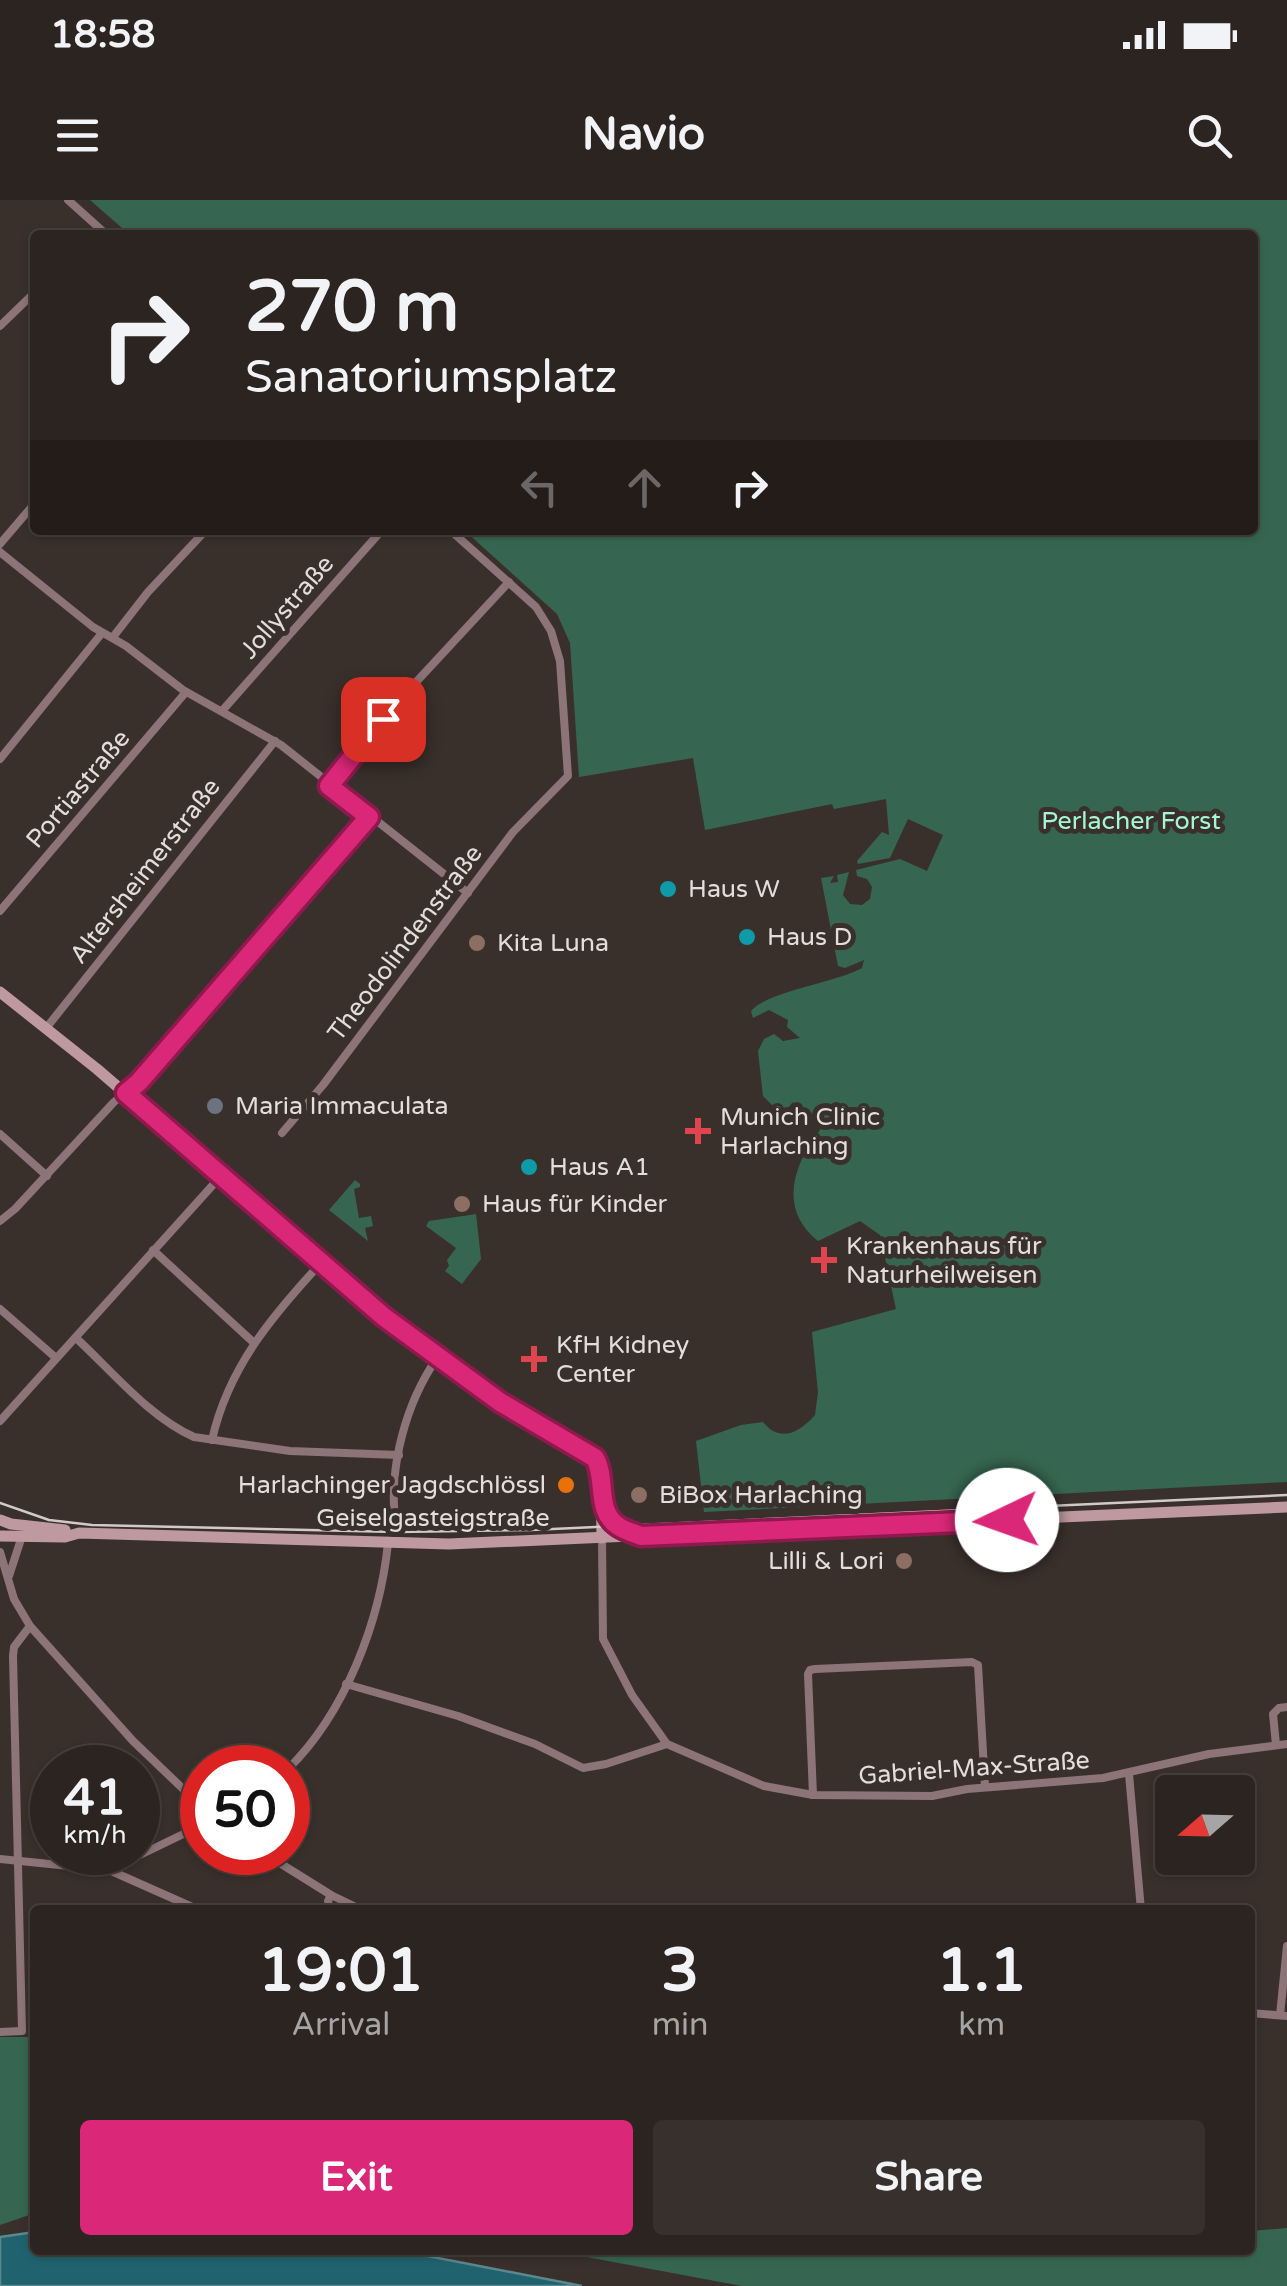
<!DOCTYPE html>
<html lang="en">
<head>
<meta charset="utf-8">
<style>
	:root { --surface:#2c2420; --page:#38302d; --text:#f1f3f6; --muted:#a6a4a5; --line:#48413e; --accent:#db2777 }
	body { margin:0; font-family:"Varela Round",sans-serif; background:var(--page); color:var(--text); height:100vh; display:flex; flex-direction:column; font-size:38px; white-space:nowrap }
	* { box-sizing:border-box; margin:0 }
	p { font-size:32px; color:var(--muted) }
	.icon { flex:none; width:55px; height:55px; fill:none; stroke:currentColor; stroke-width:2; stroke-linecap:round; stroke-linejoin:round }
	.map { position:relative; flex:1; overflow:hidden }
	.details { position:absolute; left:30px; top:1705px; width:1225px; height:350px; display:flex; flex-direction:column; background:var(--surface); border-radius:10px; box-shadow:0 2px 8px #0004,0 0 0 2px var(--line) }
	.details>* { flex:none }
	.banner { position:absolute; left:30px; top:30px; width:1228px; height:305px; border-radius:10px; box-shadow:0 2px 8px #0004,0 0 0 2px var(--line); background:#2c2420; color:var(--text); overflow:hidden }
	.needle { width:65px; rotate:250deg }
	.tools { position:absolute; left:1155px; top:1575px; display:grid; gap:20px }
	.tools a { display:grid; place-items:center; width:100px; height:100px; border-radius:10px; background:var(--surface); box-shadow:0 2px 8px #0004,0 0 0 2px var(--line); font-size:50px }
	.speed { position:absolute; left:30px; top:1545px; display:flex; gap:20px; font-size:50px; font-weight:700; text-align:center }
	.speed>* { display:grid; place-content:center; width:130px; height:130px; border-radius:50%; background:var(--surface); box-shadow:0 2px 8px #0004,0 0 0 2px var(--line); line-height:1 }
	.speed small { font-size:25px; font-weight:400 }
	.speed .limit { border:15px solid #d22; background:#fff; color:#111 }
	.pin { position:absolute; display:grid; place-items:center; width:85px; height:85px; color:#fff; margin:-42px; border-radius:20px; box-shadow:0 5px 15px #0006 }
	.me { position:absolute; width:110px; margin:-55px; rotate:267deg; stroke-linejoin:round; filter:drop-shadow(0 0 8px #0008) }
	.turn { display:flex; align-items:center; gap:35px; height:210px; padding:0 50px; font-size:45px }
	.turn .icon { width:130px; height:130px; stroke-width:2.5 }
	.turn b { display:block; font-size:70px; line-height:85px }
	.lanes { display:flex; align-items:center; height:95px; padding:0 50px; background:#0003; justify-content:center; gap:50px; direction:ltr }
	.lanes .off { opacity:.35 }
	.eta { display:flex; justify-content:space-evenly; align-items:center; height:170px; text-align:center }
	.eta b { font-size:60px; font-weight:700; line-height:70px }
	.cta { display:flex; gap:20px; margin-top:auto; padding:20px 50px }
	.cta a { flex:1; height:115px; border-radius:10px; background:var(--accent); color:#fff; font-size:40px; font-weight:700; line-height:115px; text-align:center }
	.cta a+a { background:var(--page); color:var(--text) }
	.status { display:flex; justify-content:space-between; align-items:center; height:70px; padding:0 50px; background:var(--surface); direction:ltr }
	.status svg { height:28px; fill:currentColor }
	header { display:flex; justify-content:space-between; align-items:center; height:130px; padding:0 50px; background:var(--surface); font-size:45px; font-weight:700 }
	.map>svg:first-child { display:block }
</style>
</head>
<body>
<div class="status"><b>18:58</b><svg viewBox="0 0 49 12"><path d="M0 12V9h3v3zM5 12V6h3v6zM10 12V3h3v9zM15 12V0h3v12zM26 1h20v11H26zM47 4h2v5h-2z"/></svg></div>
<header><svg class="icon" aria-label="menu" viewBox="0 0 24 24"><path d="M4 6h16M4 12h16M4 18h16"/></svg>Navio<svg class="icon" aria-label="search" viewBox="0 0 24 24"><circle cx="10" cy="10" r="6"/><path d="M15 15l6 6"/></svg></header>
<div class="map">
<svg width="1287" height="2086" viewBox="0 0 1287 2086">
	<rect width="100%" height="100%" fill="#3a302b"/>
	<g fill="#366651">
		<path d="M90,0h1197v1282l-583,30 -8,-71 45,-16 22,-3c17,21 36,11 52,-7l3,-23 -6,-60 84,-23 -16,-74 -20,-14 -42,20c-40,-32 -25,-76 2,-111l-1,-13 -24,1 -2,-16 -7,8 -14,-5 -9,-9 -5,-45 6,-12 10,-5 9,7 17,-3 -13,-11 1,-7 -19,-10 -16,8 -2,-7c17,-20 84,-28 111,-43l2,-8 -19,8 -7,-2 -17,-88 13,-2 -4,7 8,-1 -1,-7 12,-3 -6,23 7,9 12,1 8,-6 2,-12 -5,-8 -10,-3 -1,-6 44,-11 27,12 16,-36 -35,-16 -18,39 -32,6 -1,-3 25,-29 7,3 -3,-36 -52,10 -2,-5 -127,26 -12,-72 -114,19 -9,-134 -13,-29 -93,-84h788v-295h-1122z"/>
		<path d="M355,980l5,4v3l-6,2 5,29 12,-2 2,10 -8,2 3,13 -39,-31z"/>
		<path d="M476,1014l5,45 -19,25 -17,-13 4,-5 -2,-6 9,-12 -30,-22 3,-5z"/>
		<path d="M0,1837h31v15l4,1v160l-35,12z"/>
		<path d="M1287,2028v58h-545l-193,-36h701v-19z"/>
	</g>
	<path fill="#20636e" stroke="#5b888e" stroke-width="2.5" d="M35,2032v18h362l185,36h-582v-49z"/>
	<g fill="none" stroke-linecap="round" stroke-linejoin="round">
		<g stroke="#8c7479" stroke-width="8">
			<path d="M68,0l39,35"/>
			<path d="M0,126l35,-34"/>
			<path d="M0,344l35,-41"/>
			<path d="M0,352l93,75 33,19 57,44 98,55 187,148"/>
			<path d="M113,437l35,-45 58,-62"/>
			<path d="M222,511l160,-181"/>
			<path d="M0,559l102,-126"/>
			<path d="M329,585l76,-91 104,-112"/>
			<path d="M0,711l186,-219"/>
			<path d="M47,827l228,-286"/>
			<path d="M282,933l41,-48 190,-253 55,-56 -8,-115 -9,-30 -15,-24 -86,-77"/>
			<path d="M0,934l47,42"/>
			<path d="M0,1021l15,-12 99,-107 25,-20 230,-265"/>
			<path d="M153,1050l100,92"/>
			<path d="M0,1109l56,49"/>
			<path d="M76,1138c36,33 73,79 118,99l96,14 109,4"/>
			<path d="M0,1221l221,-245"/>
			<path d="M212,1240c16,-72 60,-124 109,-177"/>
			<path d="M395,1320c-6,-55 11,-117 42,-162"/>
			<path d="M602,1338l1,101 29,56 35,49 97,42 49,9 119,1 35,-7 136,-11 106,-24 78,-10"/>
			<path d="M0,1352l14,47 16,27 103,115 69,66"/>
			<path d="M9,1376l13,-40"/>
			<path d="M346,1484l112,32 77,28 48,24 23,-4 61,-20"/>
			<path d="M1276,1545l-3,-31 6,-6 8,-1"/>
			<path d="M288,1569c57,-56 92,-147 100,-226"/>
			<path d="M1129,1574l12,136"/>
			<path d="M813,1595l-5,-121 2,-4 5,-1 157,-7 6,3 7,122"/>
			<path d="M262,1652l69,43 31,15"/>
			<path d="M0,1659l109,11 93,-45"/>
			<path d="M109,1670l90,40"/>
			<path d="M330,1710l-2,-9 3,-6"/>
			<path d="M1250,1813l37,3"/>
			<path d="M1280,1815l7,-69"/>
			<path d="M0,1832l22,-1 -9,-375 1,-9 16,-21"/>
		</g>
		<g stroke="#bf99a0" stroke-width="11">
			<path d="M0,792l97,77 287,248 116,85 95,56 6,15 1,65"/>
			<path d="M604,1305l10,18 23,11"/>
			<path d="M0,1320l11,4 54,6"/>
			<path d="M0,1336l65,1 14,-4 370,11 838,-37"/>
		</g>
		<path stroke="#d1cac6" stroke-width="2.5" d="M0,1303l49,17 43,5 305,7 134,-2 756,-35"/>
	</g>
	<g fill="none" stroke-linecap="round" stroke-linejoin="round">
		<g stroke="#8e194d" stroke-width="25">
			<path id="route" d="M383,519l-54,67 40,31 -230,265 -13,11 258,224 116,85 95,56c12,21 0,53 23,68 7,5 16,7 23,10l366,-16"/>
		</g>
		<use href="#route" stroke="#db2777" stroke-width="18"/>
	</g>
	<g fill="#0f9aa8" stroke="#3a302b" stroke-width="4">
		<circle cx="668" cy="689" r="10"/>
		<circle cx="747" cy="737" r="10"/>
		<circle cx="529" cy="967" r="10"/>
	</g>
	<g fill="#8d6e63" stroke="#3a302b" stroke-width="4">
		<circle cx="477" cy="743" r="10"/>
		<circle cx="462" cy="1004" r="10"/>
		<circle cx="639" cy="1295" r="10"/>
		<circle cx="904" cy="1361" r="10"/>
	</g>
	<circle fill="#6b7280" stroke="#3a302b" stroke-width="4" cx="215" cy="906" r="10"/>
	<g fill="#e0444e" stroke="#3a302b" stroke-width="4">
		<path d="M693 916h10v10h10v10h-10v10h-10v-10h-10v-10h10z"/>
		<path d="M819 1045h10v10h10v10h-10v10h-10v-10h-10v-10h10z"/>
		<path d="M529 1144h10v10h10v10h-10v10h-10v-10h-10v-10h10z"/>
	</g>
	<circle fill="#e8710a" stroke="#3a302b" stroke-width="4" cx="566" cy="1285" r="10"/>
	<g text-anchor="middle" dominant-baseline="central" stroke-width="10" stroke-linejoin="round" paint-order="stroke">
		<g font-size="25" fill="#e4deda" stroke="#3a302b">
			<text transform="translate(287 407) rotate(-49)">Jollystraße</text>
			<text transform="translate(78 589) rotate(-50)">Portiastraße</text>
			<text transform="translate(145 671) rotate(-52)">Altersheimerstraße</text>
			<text transform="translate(405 743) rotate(-53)">Theodolindenstraße</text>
			<text x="433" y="1318">Geiselgasteigstraße</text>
			<text transform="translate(974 1568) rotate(-4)">Gabriel-Max-Straße</text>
		</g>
		<g font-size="25" fill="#a3f8d3" stroke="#3a302b">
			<text x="1131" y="621">Perlacher Forst</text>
		</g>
		<g font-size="25" fill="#e4deda" stroke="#3a302b" text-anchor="start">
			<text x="688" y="689">Haus W</text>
			<text x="767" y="737">Haus D</text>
			<text x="497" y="743">Kita Luna</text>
			<text x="235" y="906">Maria Immaculata</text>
			<text x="720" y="917">Munich Clinic<tspan x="720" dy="29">Harlaching</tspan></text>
			<text x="549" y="967">Haus A1</text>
			<text x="482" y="1004">Haus für Kinder</text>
			<text x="846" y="1046">Krankenhaus für<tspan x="846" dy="29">Naturheilweisen</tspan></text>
			<text x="556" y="1145">KfH Kidney<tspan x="556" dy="29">Center</tspan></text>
			<text x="546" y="1285" text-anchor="end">Harlachinger Jagdschlössl</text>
			<text x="659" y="1295">BiBox Harlaching</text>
			<text x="884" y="1361" text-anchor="end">Lilli &amp; Lori</text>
		</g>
	</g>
</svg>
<div class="tools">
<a><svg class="needle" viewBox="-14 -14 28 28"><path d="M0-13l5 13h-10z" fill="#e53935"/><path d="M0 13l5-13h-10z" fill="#a6a4a5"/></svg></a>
</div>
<div class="speed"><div>41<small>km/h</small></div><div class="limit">50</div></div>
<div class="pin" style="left:383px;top:519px;background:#d93025"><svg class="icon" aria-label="arrive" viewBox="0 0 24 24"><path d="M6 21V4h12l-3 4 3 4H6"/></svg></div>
<svg class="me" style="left:1007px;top:1320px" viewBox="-20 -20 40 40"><circle r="19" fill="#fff"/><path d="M0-13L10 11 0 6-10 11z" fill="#db2777"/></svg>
<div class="banner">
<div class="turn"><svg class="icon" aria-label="right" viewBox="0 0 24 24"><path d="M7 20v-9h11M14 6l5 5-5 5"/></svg><div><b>270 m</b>Sanatoriumsplatz</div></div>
<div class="lanes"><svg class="icon off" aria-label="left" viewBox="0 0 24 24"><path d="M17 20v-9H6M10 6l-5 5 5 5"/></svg><svg class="icon off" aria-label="ahead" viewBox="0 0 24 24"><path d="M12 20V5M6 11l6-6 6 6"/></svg><svg class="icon" aria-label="right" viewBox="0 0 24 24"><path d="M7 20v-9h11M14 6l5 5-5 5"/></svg></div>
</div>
<section class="details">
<div class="eta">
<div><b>19:01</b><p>Arrival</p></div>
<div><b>3</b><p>min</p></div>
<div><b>1.1</b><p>km</p></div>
</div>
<div class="cta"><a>Exit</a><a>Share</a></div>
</section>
</div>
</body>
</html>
